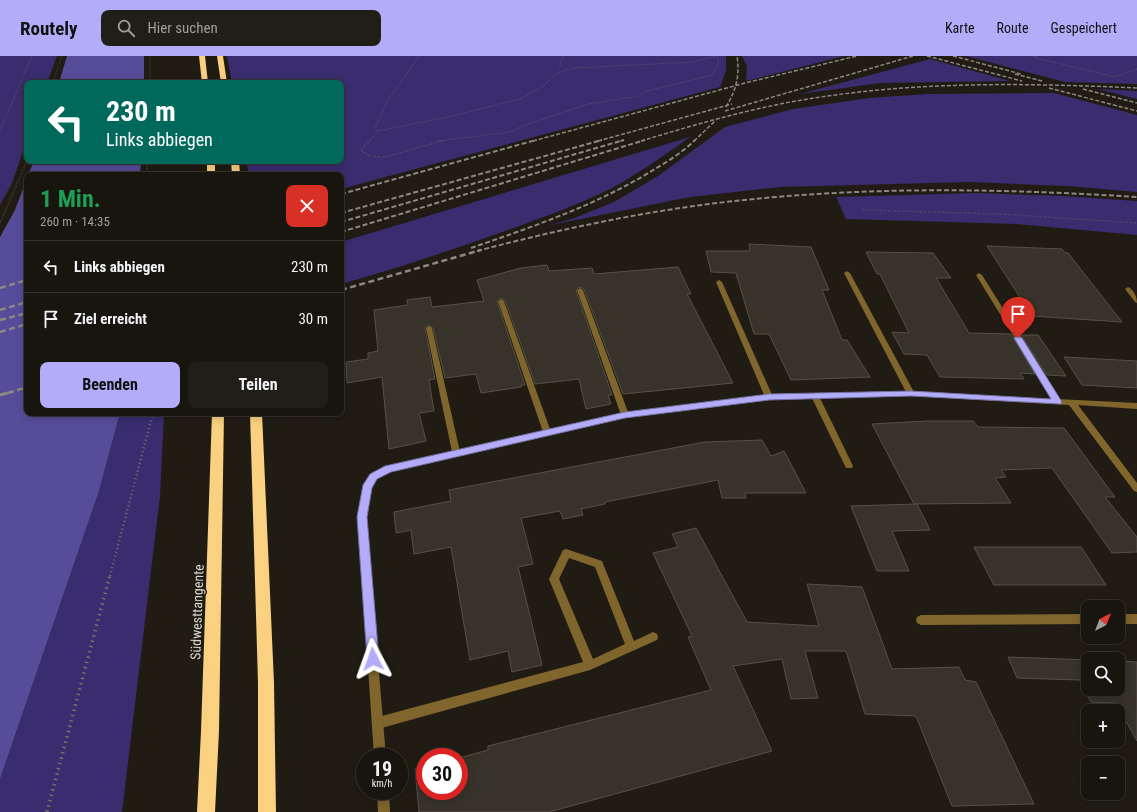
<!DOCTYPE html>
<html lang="de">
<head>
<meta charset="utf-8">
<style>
	:root { --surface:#18150f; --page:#211e18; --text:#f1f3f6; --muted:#9f9f9e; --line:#36342f; --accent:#b3adf9 }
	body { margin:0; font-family:"Roboto Condensed",sans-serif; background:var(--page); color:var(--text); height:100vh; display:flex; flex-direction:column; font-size:15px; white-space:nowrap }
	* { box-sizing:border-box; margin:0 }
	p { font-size:13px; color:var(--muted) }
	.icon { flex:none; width:22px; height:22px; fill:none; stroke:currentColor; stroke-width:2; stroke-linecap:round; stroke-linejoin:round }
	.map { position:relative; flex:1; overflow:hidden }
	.sheet { position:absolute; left:24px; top:116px; width:320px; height:244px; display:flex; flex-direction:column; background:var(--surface); border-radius:8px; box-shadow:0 2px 10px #0003,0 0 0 1px var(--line) }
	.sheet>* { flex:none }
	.hud { position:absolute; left:24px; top:24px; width:320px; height:84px; border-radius:8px; box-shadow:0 2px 10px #0003,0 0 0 1px var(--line); background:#00695c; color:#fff; overflow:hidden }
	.needle { width:26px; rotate:42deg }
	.fabs { position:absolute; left:1081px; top:544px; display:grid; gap:8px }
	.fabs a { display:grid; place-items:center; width:44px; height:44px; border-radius:8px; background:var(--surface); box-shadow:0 2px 10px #0003,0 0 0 1px var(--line); font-size:20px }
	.speed { position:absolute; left:356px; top:692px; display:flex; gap:8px; font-size:20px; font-weight:700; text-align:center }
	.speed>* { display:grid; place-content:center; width:52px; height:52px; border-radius:50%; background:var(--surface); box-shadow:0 2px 10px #0003,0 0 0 1px var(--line); line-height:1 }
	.speed small { font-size:10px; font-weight:400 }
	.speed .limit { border:6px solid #d22; background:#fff; color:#111 }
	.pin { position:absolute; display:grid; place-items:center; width:34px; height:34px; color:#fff; margin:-41px -17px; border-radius:50% 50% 50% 0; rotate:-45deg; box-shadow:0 0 4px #0007 }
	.pin .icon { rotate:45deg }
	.me { position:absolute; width:44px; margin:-22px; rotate:356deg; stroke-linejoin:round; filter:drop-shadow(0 0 3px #0008) }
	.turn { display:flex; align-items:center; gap:14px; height:84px; padding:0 16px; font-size:18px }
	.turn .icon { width:52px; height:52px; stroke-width:2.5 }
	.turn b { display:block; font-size:28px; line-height:34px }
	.round { display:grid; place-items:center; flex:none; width:42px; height:42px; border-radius:8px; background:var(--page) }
	.overview { display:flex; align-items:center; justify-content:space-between; height:68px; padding:0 16px }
	h1 { font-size:24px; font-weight:700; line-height:30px; color:#1e9e55 }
	.primary-button { display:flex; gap:8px; margin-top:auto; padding:8px 16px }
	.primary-button a { flex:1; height:46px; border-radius:8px; background:var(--accent); color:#111; font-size:16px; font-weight:700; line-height:46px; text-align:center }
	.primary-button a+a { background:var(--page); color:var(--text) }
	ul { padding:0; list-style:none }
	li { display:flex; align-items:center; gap:12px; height:52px; padding:0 16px; border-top:1px solid var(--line) }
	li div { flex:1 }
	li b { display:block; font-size:15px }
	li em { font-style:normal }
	header { display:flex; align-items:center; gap:24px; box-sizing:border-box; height:56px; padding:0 20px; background:var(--accent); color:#111 }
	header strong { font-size:19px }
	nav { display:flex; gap:22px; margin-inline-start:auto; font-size:14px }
	.search { width:280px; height:36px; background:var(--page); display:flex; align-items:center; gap:10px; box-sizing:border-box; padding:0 14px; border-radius:8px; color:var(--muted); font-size:15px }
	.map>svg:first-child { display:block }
</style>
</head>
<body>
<header>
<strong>Routely</strong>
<div class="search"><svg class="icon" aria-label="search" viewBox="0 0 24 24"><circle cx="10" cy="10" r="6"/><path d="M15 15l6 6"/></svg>Hier suchen</div>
<nav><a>Karte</a><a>Route</a><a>Gespeichert</a></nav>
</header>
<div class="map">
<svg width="1137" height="756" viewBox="0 0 1137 756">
	<rect width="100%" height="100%" fill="#201c14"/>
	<g fill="#392d6f">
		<path d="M0,0h57l-10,27h-20v57l-15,43 -12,22z"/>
		<path d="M227,0h499v15l-6,16 -379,102v-14h-92l-3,-14h95v-78h-109z"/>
		<path d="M742,0h102l-98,25 1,-15z"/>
		<path d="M966,0h171v28l-72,-2z"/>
		<path d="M930,3l80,22 -130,2 -80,11z"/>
		<path d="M1098,33l39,2v8z"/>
		<path d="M1054,37l83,22v77l-70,-6 -98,-4 -188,5 -91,10 -144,29 26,-7 42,-17 44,-26 67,-49 68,-18 76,-11 58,-4z"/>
		<path d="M690,81c-25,18 -51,36 -78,51 -34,17 -71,30 -107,43 -54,19 -109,38 -164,53v-42z"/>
		<path d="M976,137l87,3 74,5v34l-120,-11 -171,-5 -10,-22z"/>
		<path d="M120,357h44l-4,83 -38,316h-122v-33l99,-288z"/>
	</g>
	<g fill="#574c9a">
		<path d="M67,0h77v27h-85z"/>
		<path d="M34,105h107l-1,14h-112z"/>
		<path d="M27,122v235h93l-21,78 -99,288v-542l15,-27z"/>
	</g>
	<g fill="#37332a" stroke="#565148">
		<path d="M749,188l62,3 18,43h-7l20,50h5l23,37 -79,3 -22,-46h-15l-18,-61 -25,-1 -5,-21h44z"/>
		<path d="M987,190l75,3 3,4h3l54,69 -90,-6z"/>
		<path d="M866,196l67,1 18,25h-15l33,55 42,1 24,40 -15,-1 4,6 -84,-2 -13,-22 -23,-1 -12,-22 17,1 -29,-59h-3z"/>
		<path d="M547,209l2,6 43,-3 2,6 84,-7 13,27h-4l46,89 -110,11 -39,-105 -5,-2 -3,3 36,105h-4l3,9 -25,5 -7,-30 -44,5 -30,-84 -5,-2 -3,3 28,84h-4v2l-40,6 -5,-19 -31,4 -12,-50 -5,-3 -3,3 10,51 -6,1 5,31 -15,2 7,28 -37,8 -7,-72 -35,6 -1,-21 22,-3v-6l10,-2 -4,-41 34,-5 -1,-5 23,-3 2,10 52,-6 -7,-21 44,-12z"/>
		<path d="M1021,279h17l28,41 -19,-1z"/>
		<path d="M1064,301l73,4v27l-55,-3z"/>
		<path d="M928,365h45l5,6 86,1 51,69h-10l32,40v15l-25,1 -60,-85 -51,2 5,7 -11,1 16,25 -97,1 -42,-80z"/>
		<path d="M762,384l9,16 13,-5 22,42h-61l1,5h-24l-4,-18 -113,22v2l-24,5 2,6 -20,4 -3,-8 -39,7 12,46 -15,3 24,98 -30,7 -4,-21 -38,9 -19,-113 -37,7 -3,-24 -15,3 -2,-21 57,-11 -2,-11 256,-48z"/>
		<path d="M917,448l13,26 -38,1 17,40h-32l-26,-65z"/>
		<path d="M696,472l51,94 72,4 -12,-42 55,3 30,82 67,-2 6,13 11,2 58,122 -82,2 -36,-90 -51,-2 -19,-63h-41l13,47 -27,1 -9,-40 -49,7 39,85 -223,61h-130l-4,-43 10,-3v25h34v-33l29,-8v-4l223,-56 -23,-53 4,-1 -39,-83 25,-6 -6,-13z"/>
		<path d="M974,491h107l25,38h-112z"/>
		<path d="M1008,601l80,3v29h30v-28l19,1v79l-21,-38 -25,-1 -11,-22 -63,-2z"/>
	</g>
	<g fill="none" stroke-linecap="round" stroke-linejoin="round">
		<g stroke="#75726b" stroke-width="1" stroke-dasharray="0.5 1.5" stroke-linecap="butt">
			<path d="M150,0v27"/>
			<path d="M1036,0l-3,1 82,20 22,-8"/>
			<path d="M558,17l5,-17"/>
			<path d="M53,27l9,-27"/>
			<path d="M0,74l32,-74"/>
			<path d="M378,75l75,-15 69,-18 20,-11 16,-14 16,-5 119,-6 24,-6"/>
			<path d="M369,85l9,-10 -3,-3 14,-29 30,-43"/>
			<path d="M439,85l71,-9 13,-6 65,-22 51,-8 4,-4 69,-17 7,-12 -2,-7"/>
		</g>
		<g stroke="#75726b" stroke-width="1.5" stroke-dasharray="0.5 2" stroke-linecap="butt">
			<path d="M370,84l-9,10 8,6 17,1 59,-17"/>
			<path d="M147,105v14"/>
			<path d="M863,154l137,4 137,9"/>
			<path d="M0,167l27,-62"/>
		</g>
		<path stroke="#75726b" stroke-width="2.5" stroke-dasharray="1 3" stroke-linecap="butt" d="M110,520l43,-163"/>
		<path stroke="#75726b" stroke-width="3.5" stroke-dasharray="1.5 4" stroke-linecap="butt" d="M47,756l63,-237"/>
		<g fill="#80652c" fill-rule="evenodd">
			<path d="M847,215l3,2 65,121 -1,2h-6l-1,-2 -63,-121z"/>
			<path d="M979,217l3,2 80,127 -1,2h-6l-1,-2 -78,-127z"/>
			<path d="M719,224l3,2 51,115 -1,2h-6l-1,-2 -49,-115z"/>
			<path d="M1128,231c6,3 9,10 9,16l-2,-1 -10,-13z"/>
			<path d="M580,232l3,2 46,125 -1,2 -3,1 -4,-3 -44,-125z"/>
			<path d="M501,243l3,2 47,131 -1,2 -3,1 -4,-3 -45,-131z"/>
			<path d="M429,270l3,2 28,124 -4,3 -4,-3 -26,-124z"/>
			<path d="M812,338h6l1,2 34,70 -1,2h-6l-1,-2 -34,-70z"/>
			<path d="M566,493l36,12 32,80 19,-9 4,2 1,3 -1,3 -67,30 -212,59 -4,-2 -2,-4 2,-4 4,-2 205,-55 -34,-83 14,-29zM569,502l26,9 30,77 -32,15 -34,-80z"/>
			<path d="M1088,558v10l-167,1 -4,-2 -1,-3 1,-3 4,-2z"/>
			<rect x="1118" y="558" width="19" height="10"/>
		</g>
		<g fill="#80652c" fill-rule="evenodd">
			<path d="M911,336l226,11v6l-59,-4 59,78v9l-3,-1 -65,-86 -158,-9 -142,3 -144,19 -234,54 -14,6 -6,10 -5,29 20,240h-12l-16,-240 5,-29 8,-14 18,-8 236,-54 144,-17z"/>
			<path d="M377,735h12l1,21h-12z"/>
		</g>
		<g fill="#fad180" fill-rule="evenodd">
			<path d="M199,0h6l3,27h-6z"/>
			<path d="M217,0h6l4,27h-6z"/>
			<rect x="207" y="105" width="8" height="14"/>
			<path d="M231,105h8l1,14h-8z"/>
			<path d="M212,357h12l-5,318 -4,81h-18l4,-81z"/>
			<path d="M250,357h12l12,270 2,129h-18v-129z"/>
		</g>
		<g stroke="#8c8982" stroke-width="1.5" stroke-dasharray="4 2" stroke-linecap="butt">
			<path d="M927,0l95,25"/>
			<path d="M953,0l68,18"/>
			<path d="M1015,18l27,7"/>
			<path d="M1049,32l88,23"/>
			<path d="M1083,33l54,14"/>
			<path d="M726,51c10,-17 14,-31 11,-51"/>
			<path d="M725,55l188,-55"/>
			<path d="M533,85l212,-58 112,-27"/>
			<path d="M598,85l134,-37"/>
			<path d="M620,85l5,-1"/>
			<path d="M641,85c53,-16 107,-32 161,-41 111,-19 223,-17 335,-12"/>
			<path d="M694,85l22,-21"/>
		</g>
		<g stroke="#8c8982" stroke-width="2" stroke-dasharray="5 2.5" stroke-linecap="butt">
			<path d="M341,138l195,-54"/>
			<path d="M341,157l261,-73"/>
			<path d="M341,166l283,-82"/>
			<path d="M341,176l304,-92"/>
			<path d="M471,192c61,-21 123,-42 179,-76 15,-9 32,-19 45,-32"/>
			<path d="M477,195c76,-20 154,-37 232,-47 143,-18 285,-16 428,-7"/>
		</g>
		<g stroke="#8c8982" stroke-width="2.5" stroke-dasharray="6 3.5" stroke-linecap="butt">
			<path d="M0,232l27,-8"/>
			<path d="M341,234l140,-40"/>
			<path d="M0,254l27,-8"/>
			<path d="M0,264l27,-7"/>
			<path d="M0,276l27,-8"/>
			<path d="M8,337l19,-6"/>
		</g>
		<path stroke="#8c8982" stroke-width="3" stroke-dasharray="8 4.5" stroke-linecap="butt" d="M0,339l11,-3"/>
	</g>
	<path fill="#b3adf9" stroke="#7470a2" d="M1018,280l4,2 40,64 -1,2 -150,-8 -142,4 -144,18 -234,54 -14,7 -5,9 -5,29 12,142 -2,4 -4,2 -4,-2 -2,-4 -10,-142 6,-32 7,-11 15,-8 240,-54 144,-18 142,-3 140,8 -37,-61z"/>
	<g text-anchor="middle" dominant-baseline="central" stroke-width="3" stroke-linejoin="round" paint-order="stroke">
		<g font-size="14" fill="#d9d6d0" stroke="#201c14">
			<text transform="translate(197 556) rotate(-88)">Südwesttangente</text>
		</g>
	</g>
</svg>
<div class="fabs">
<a><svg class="needle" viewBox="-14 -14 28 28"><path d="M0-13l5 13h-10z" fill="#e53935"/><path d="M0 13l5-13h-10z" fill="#9f9f9e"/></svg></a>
<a><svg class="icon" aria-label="search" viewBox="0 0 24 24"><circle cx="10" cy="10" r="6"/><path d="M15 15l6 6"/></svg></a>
<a>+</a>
<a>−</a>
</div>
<div class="speed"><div>19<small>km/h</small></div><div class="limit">30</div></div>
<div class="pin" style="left:1018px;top:282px;background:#d93025"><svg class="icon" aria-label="arrive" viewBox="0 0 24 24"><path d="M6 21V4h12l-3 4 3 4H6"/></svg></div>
<svg class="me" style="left:373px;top:603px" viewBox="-20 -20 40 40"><path d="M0-17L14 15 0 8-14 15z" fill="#b3adf9" stroke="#fff" stroke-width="4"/></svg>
<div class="hud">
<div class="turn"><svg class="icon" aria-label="left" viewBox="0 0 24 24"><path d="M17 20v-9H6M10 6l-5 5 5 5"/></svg><div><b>230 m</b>Links abbiegen</div></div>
</div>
<section class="sheet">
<div class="overview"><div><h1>1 Min.</h1><p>260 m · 14:35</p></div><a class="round" style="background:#d93025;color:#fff"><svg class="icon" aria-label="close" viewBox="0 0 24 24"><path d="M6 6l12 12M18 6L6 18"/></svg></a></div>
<ul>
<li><svg class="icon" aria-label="left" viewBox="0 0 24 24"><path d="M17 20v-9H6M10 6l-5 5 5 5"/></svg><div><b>Links abbiegen</b></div><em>230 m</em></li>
<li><svg class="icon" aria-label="arrive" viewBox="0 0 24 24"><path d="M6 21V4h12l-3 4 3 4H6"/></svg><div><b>Ziel erreicht</b></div><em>30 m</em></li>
</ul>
<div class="primary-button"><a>Beenden</a><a>Teilen</a></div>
</section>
</div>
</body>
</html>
